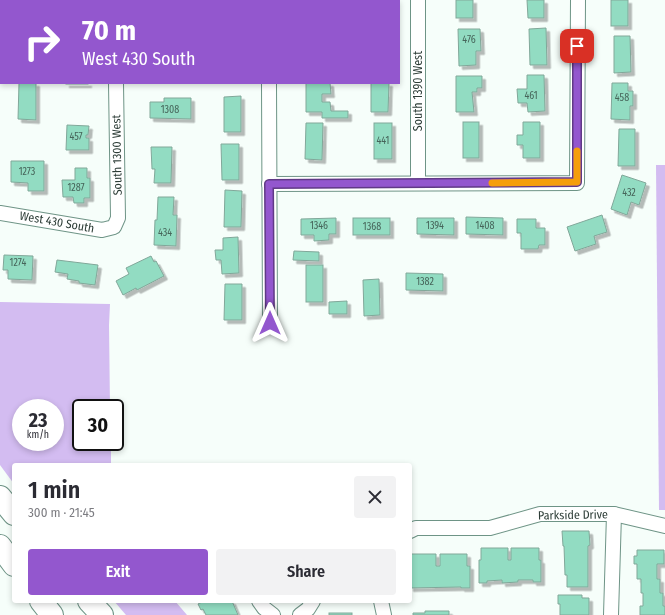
<!DOCTYPE html>
<html lang="en">
<head>
<meta charset="utf-8">
<style>
	:root { --surface:#fff; --page:#f2f2f3; --text:#2b2b33; --muted:#7c7c81; --accent:#9357ce }
	body { margin:0; font-family:"Fira Sans Condensed",sans-serif; background:var(--page); color:var(--text); height:100vh; display:flex; flex-direction:column; font-size:15px; white-space:nowrap }
	* { box-sizing:border-box; margin:0 }
	p { font-size:13px; color:var(--muted) }
	.icon { flex:none; width:22px; height:22px; fill:none; stroke:currentColor; stroke-width:2; stroke-linecap:round; stroke-linejoin:round }
	.map { position:relative; flex:1; overflow:hidden }
	.side { position:absolute; left:12px; top:463px; width:400px; height:140px; display:flex; flex-direction:column; background:var(--surface); border-radius:4px; box-shadow:0 2px 6px #0003 }
	.side>* { flex:none }
	.hud { position:absolute; left:0px; top:0px; width:400px; height:84px; box-shadow:0 2px 6px #0003; background:#9357ce; color:#fff; overflow:hidden }
	.speed { position:absolute; left:12px; top:399px; display:flex; gap:8px; font-size:20px; font-weight:700; text-align:center }
	.speed>* { display:grid; place-content:center; width:52px; height:52px; border-radius:50%; background:var(--surface); box-shadow:0 2px 6px #0003; line-height:1 }
	.speed small { font-size:10px; font-weight:400 }
	.speed .limit { border:2px solid #111; border-radius:6px; background:#fff; color:#111 }
	.pin { position:absolute; display:grid; place-items:center; width:34px; height:34px; color:#fff; margin:-17px; border-radius:8px; box-shadow:0 2px 6px #0006 }
	.me { position:absolute; width:44px; margin:-22px; rotate:0deg; stroke-linejoin:round; filter:drop-shadow(0 0 3px #0008) }
	.turn { display:flex; align-items:center; gap:14px; height:84px; padding:0 16px; font-size:18px }
	.turn .icon { width:52px; height:52px; stroke-width:2.5 }
	.turn b { display:block; font-size:28px; line-height:34px }
	.round { display:grid; place-items:center; flex:none; width:42px; height:42px; border-radius:4px; background:var(--page) }
	.headline { display:flex; align-items:center; justify-content:space-between; height:68px; padding:0 16px }
	h1 { font-size:24px; font-weight:600; line-height:30px }
	.button { display:flex; gap:8px; margin-top:auto; padding:8px 16px }
	.button a { flex:1; height:46px; border-radius:4px; background:var(--accent); color:#fff; font-size:16px; font-weight:600; line-height:46px; text-align:center }
	.button a+a { background:var(--page); color:var(--text) }
	.map>svg:first-child { display:block }
</style>
</head>
<body>
<div class="map">
<svg width="665" height="615" viewBox="0 0 665 615">
	<defs>
		<filter id="shadow"><feDropShadow dx="3.5" dy="3.5" stdDeviation="0" flood-color="#0004"/></filter>
	</defs>
	<rect width="100%" height="100%" fill="#f6fefa"/>
	<g fill="#d3bcf1" fill-rule="evenodd">
		<path d="M656,165h9v345h-6z"/>
		<path d="M0,302l110,2 -1,21 1,83h-29v34h30v23h-97v19l-14,-19zM21,408h34v34h-34z"/>
		<path d="M114,601h61l12,14h-61z"/>
	</g>
	<g fill="#92dcc2" stroke="#81a799" filter="url(#shadow)">
		<rect x="306" y="0" width="25" height="1"/>
		<rect x="371" y="0" width="17" height="1"/>
		<rect x="456" y="0" width="17" height="18"/>
		<path d="M527,0h17v18h-16z"/>
		<rect x="611" y="0" width="17" height="26"/>
		<path d="M546,28l1,37h-17l-1,-36z"/>
		<path d="M458,29h22l1,22h-5v14l-17,1z"/>
		<path d="M614,36h16l1,36 -17,1z"/>
		<path d="M527,75h17l1,36 -17,1 -1,-9h-9l-1,-14h10z"/>
		<path d="M456,76h26v12h-5v4h-5l2,20h-18z"/>
		<path d="M19,83h17v37l-18,-1z"/>
		<rect x="66" y="83" width="22" height="1"/>
		<path d="M306,83h24l1,11h-9v8h8l1,9h17v7h-26v-6h-16z"/>
		<path d="M371,83h18l-1,29h-17z"/>
		<path d="M612,83h16v8h5v15h-3v14l-19,-1z"/>
		<path d="M241,96v36h-17v-35z"/>
		<path d="M164,98h27v21l-41,-1v-16h14z"/>
		<rect x="463" y="122" width="16" height="36"/>
		<path d="M523,122h17v36h-17v-13h-6v-10h6z"/>
		<path d="M306,123h17l-1,37 -17,-1z"/>
		<rect x="374" y="123" width="18" height="36"/>
		<path d="M67,125l22,1 -1,9h-2v3h3v12h-23z"/>
		<path d="M619,129h16v37h-17z"/>
		<path d="M221,144h18v36h-17z"/>
		<path d="M151,147h21l-1,36h-17l1,-14h-3z"/>
		<path d="M11,161h33v30h-16v-8l-17,-1z"/>
		<path d="M75,168h12v10h3v20h-6v5h-10l-1,-6h-10l-1,-17h13z"/>
		<path d="M622,175l24,8 -7,22 -8,-3 -4,13 -16,-6z"/>
		<path d="M225,190l17,1 -1,36h-17z"/>
		<path d="M158,197h16l-1,18h4l-1,31 -22,-1 1,-25h2z"/>
		<path d="M602,215l5,17 -13,4 2,8 -21,7 -8,-24z"/>
		<path d="M466,217l37,1v17l-37,-1z"/>
		<path d="M336,218v16h-7v6l-15,1v-6h-13v-16z"/>
		<rect x="353" y="218" width="37" height="17"/>
		<path d="M417,218h37v17l-37,-1z"/>
		<path d="M517,219h19v9h9v17h-6l-1,4h-17v-16h-4z"/>
		<path d="M238,237l1,36 -17,1 -1,-14h-5l-1,-10h8v-12z"/>
		<path d="M294,251l25,1v9l-26,-1z"/>
		<path d="M4,255l29,1 -1,24 -24,-1v-9h-5z"/>
		<path d="M151,256l3,6 2,-1 8,15 -27,14 -1,-2 -13,7 -7,-14 13,-7 -3,-6z"/>
		<path d="M57,260l41,5 -3,20 -16,-2v-2l-12,-2 1,-5 -13,-2z"/>
		<rect x="306" y="265" width="17" height="37"/>
		<path d="M406,273l37,1v17l-37,-1z"/>
		<path d="M379,279l1,36 -16,1 -1,-36z"/>
		<path d="M225,284h17v36h-18z"/>
		<path d="M347,301v13h-18v-12z"/>
		<path d="M562,531h27l1,14 -2,1v41h-21v-12h-2l-1,-29h-1z"/>
		<path d="M481,548h27v12h3v-12h28v12h2v22h-8v-2h-15v2l-16,1v-3l-15,1v2h-8v-23h2z"/>
		<path d="M637,550h27v14h-7v15h3v14h3v13h2v9h-25v-9h3v-13h-2v-14h-4v-15h-3v-8h3z"/>
		<path d="M410,554h26v12h4v-12h27v12h3v22h-9v-1l-51,1z"/>
		<path d="M558,595h24v3h7v17h-29v-11h-2z"/>
		<path d="M204,601h28l6,14h-32l-3,-6 -2,1 -3,-6z"/>
		<path d="M425,611h24v4h-36v-2h12z"/>
		<rect x="329" y="613" width="23" height="2"/>
	</g>
	<g fill="none" stroke-linecap="round" stroke-linejoin="round">
		<g stroke="#6e9486" stroke-width="16">
			<g id="street">
				<path d="M118,0l1,1"/>
				<path d="M418,0v183"/>
				<path d="M269,1v-1"/>
				<path d="M269,83l1,240"/>
				<path d="M269,184l308,-1 1,-183"/>
				<path d="M0,213l102,17 12,-3 4,-9 -2,-135"/>
				<path d="M410,531l6,-3h74l50,-14h74l51,12"/>
				<path d="M259,601l5,7 9,7"/>
				<path d="M381,601l3,14"/>
				<path d="M300,615l8,-6 5,-8"/>
				<path d="M611,615l3,-101"/>
			</g>
		</g>
		<g stroke="#6e9486" stroke-width="24">
			<g id="highway">
				<path d="M0,497l14,17"/>
				<path d="M0,546l14,19"/>
				<path d="M41,601l11,14"/>
				<path d="M89,601l13,14"/>
			</g>
		</g>
		<use href="#street" stroke="#fff" stroke-width="14"/>
		<use href="#highway" stroke="#fff" stroke-width="22"/>
	</g>
	<g fill="none" stroke-linecap="round" stroke-linejoin="round">
		<g stroke="#603986" stroke-width="10">
			<path id="route" d="M270,323l-1,-139 308,-2v-136"/>
		</g>
		<use href="#route" stroke="#9357ce" stroke-width="7"/>
		<path stroke="#f59e0b" stroke-width="7" d="M492,183l85,-1v-31"/>
	</g>
	<g text-anchor="middle" dominant-baseline="central" stroke-width="3" stroke-linejoin="round" paint-order="stroke">
		<g font-size="10" fill="#46655a">
			<text x="469" y="40">476</text>
			<text x="531" y="96">461</text>
			<text x="622" y="98">458</text>
			<text x="170" y="110">1308</text>
			<text x="76" y="137">457</text>
			<text x="383" y="141">441</text>
			<text x="27" y="172">1273</text>
			<text x="76" y="188">1287</text>
			<text x="629" y="193">432</text>
			<text x="319" y="226">1346</text>
			<text x="435" y="226">1394</text>
			<text x="485" y="226">1408</text>
			<text x="372" y="227">1368</text>
			<text x="165" y="233">434</text>
			<text x="18" y="263">1274</text>
			<text x="425" y="282">1382</text>
		</g>
		<g font-size="12" fill="#2d3d37" stroke="#fff">
			<text transform="translate(418 91) rotate(-90)">South 1390 West</text>
			<text transform="translate(117 155) rotate(-91)">South 1300 West</text>
			<text transform="translate(57 222) rotate(10)">West 430 South</text>
			<text transform="translate(573 515) rotate(-1)">Parkside Drive</text>
		</g>
	</g>
</svg>
<div class="speed"><div>23<small>km/h</small></div><div class="limit">30</div></div>
<div class="pin" style="left:577px;top:46px;background:#d93025"><svg class="icon" aria-label="arrive" viewBox="0 0 24 24"><path d="M6 21V4h12l-3 4 3 4H6"/></svg></div>
<svg class="me" style="left:270px;top:323px" viewBox="-20 -20 40 40"><path d="M0-17L14 15 0 8-14 15z" fill="#9357ce" stroke="#fff" stroke-width="4"/></svg>
<div class="hud">
<div class="turn"><svg class="icon" aria-label="right" viewBox="0 0 24 24"><path d="M7 20v-9h11M14 6l5 5-5 5"/></svg><div><b>70 m</b>West 430 South</div></div>
</div>
<section class="side">
<div class="headline"><div><h1>1 min</h1><p>300 m · 21:45</p></div><a class="round"><svg class="icon" aria-label="close" viewBox="0 0 24 24"><path d="M6 6l12 12M18 6L6 18"/></svg></a></div>
<div class="button"><a>Exit</a><a>Share</a></div>
</section>
</div>
</body>
</html>
